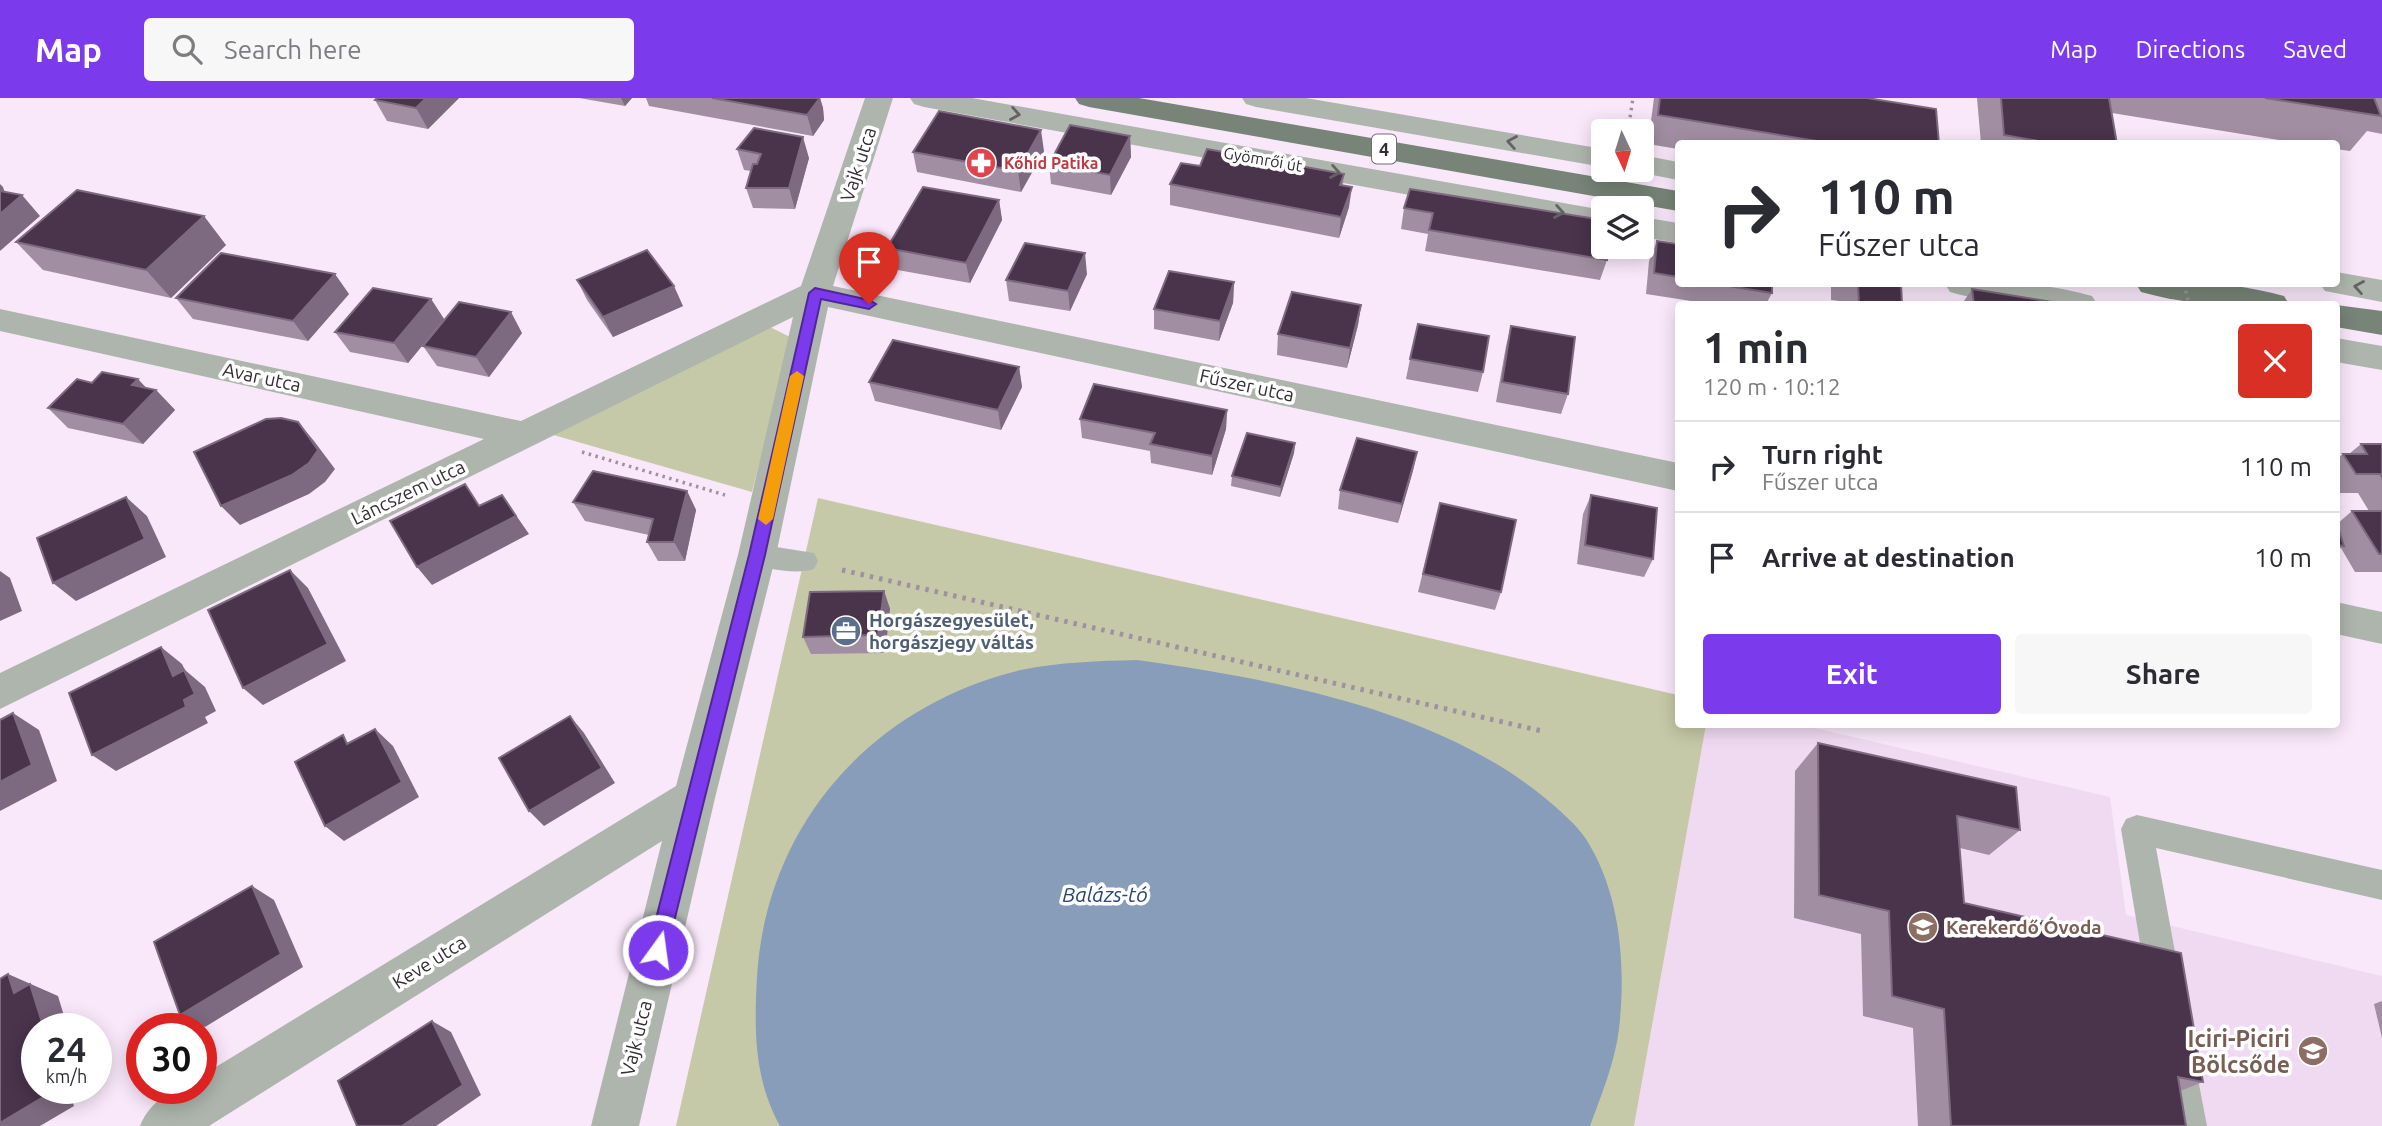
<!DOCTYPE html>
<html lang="en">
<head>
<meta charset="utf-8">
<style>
	:root { --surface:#fff; --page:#f7f7f7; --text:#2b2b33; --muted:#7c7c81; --line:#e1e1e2; --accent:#7c3aed }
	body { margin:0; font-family:Ubuntu,sans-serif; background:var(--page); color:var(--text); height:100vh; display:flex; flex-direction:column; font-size:26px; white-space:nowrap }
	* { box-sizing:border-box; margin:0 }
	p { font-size:23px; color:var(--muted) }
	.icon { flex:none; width:38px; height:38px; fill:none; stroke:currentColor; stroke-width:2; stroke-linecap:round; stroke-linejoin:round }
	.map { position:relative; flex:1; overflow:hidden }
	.panel { position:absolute; left:1675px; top:203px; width:665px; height:427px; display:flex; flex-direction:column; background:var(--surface); border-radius:7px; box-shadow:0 4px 18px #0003 }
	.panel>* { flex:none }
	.banner { position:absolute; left:1675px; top:42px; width:665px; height:147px; border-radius:7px; box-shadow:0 4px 18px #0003; background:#fff; color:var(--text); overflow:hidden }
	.needle { width:46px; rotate:176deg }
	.tools { position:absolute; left:1591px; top:21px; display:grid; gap:14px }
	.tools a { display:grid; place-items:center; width:63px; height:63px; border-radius:7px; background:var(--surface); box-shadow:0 4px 18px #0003; font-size:35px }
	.speed { position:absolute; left:21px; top:915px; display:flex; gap:14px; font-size:35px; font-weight:700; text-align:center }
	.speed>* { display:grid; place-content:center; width:91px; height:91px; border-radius:50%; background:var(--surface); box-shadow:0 4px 18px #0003; line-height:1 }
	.speed small { font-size:18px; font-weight:400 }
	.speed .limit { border:10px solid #d22; background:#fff; color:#111 }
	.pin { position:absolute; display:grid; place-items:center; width:60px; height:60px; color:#fff; margin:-72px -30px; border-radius:50% 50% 50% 0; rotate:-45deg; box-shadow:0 0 7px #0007 }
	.pin .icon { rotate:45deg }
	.me { position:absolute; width:77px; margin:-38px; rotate:14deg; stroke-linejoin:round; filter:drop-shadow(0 0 5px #0008) }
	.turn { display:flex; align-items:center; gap:24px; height:147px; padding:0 28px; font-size:32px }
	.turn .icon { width:91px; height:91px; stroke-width:2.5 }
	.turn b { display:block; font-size:49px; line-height:60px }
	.round { display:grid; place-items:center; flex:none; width:74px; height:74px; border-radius:7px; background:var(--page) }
	.summary { display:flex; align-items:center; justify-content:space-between; height:119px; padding:0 28px }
	h1 { font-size:42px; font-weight:700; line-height:52px }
	.button { display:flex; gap:14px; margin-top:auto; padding:14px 28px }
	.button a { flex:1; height:80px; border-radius:7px; background:var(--accent); color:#fff; font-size:28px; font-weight:700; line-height:80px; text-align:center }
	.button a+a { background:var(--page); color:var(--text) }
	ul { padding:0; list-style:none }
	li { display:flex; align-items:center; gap:21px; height:91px; padding:0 28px; border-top:2px solid var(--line) }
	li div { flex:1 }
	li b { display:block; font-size:26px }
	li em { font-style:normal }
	header { display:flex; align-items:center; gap:42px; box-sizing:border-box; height:98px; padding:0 35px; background:var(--accent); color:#fff }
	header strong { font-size:33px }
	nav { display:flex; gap:38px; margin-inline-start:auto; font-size:24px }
	.search { width:490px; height:63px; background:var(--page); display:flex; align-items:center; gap:18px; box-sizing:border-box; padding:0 24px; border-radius:7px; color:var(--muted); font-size:26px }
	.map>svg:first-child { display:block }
</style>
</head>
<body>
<header>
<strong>Map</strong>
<div class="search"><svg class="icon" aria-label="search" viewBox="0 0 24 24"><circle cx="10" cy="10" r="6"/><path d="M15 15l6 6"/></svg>Search here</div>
<nav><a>Map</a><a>Directions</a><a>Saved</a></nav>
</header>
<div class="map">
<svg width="2382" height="1028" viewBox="0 0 2382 1028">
	<rect width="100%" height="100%" fill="#f9e8fa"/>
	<path fill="#f0daf2" d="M1706,627h96l308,72 16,118 256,61v150h-748z"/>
	<g fill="#c6c9a7">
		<path d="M764,226l28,14 -40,154 -209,-60z"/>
		<path d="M818,400l860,197v29l28,1 -72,401h-958z"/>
	</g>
	<path fill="#889dba" d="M1137,562c136,19 300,49 408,138 14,12 31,26 41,41 35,55 40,127 33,190 -4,33 -18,67 -29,97h-810c-26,-47 -26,-96 -23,-149 9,-153 116,-272 264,-307 39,-8 77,-9 116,-10z"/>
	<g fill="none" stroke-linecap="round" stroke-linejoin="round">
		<g stroke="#9d929e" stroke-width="3.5" stroke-dasharray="2.5 4.5" stroke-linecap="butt">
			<path d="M1628,33l5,-33"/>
			<path d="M582,354l143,43"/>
		</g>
		<path stroke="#9d929e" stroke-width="5" stroke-dasharray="3.5 6" stroke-linecap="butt" d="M842,472l700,161"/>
		<g fill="#aeb5ad" fill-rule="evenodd">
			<path d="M757,446l57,9 4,8 -4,8c-19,6 -48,0 -67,-6l-4,-8 4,-8z"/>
			<path d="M2137,717l245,55v30l-226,-52 25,137 -5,12 -12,5 -12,-5 -5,-12 -26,-156 5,-10z"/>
			<path d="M2176,938l12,5 5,12 14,73h-36l-12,-73 5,-12z"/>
		</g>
		<g fill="#aeb5ad" fill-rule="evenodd">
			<path d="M865,0h28l-60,188 845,177v28l-850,-184 -52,248 -61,243 -76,328h-48l71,-285 -453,285h-69c11,-27 33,-38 61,-38v-12l475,-290 62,-231 55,-238 -793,392v-36l484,-234 -484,-108v-22l521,112 280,-135z"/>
			<path d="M2336,504l46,10v32l-46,-10z"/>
		</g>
		<g fill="#aeb5ad" fill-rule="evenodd">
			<path d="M910,0h62l631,112v20l-679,-123 -10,-3z"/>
			<path d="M1242,0h64l297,51v18l-347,-60 -10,-3z"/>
			<path d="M1642,57l36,7v18l-46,-9 10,-1z"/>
			<path d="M1642,119l36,6v20l-36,-6z"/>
			<path d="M2336,174l46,8v22l-57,-11 -5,-7h16z"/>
			<path d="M1945,186c48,-5 101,-1 147,12l5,8c-48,5 -101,1 -147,-12z"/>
			<path d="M2336,240l46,8v24l-46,-8z"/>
		</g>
		<g fill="#788477" fill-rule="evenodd">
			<path d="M1075,0h64l539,93v20l-589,-104 -10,-3z"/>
			<path d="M2136,186c48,-5 102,-1 148,12l5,8c-48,5 -101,1 -148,-12z"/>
			<path d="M2336,207l46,6v24l-46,-8z"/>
		</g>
		<path stroke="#9d929e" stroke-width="3.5" stroke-dasharray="2.5 4.5" stroke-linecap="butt" d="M2184,186l5,20"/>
	</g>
	<g fill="#a18ea2">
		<path d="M377,0h82l-31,31 -41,-8 -12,-21z"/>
		<path d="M579,0h53l-7,8z"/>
		<path d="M646,0h174l3,10 1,12 -11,16 -164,-30z"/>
		<path d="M1654,0h213l72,46h-261v5l-30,-5z"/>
		<path d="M1977,0h405v36l-15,-3 -17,20 -14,-2v-5h-32l-192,-31 5,31h-136z"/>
		<path d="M1130,38l1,21 -20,38 -60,-11 -2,-20z"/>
		<path d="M737,51l72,9 -14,51 -42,-1 -7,-20 5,-17 -7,-1z"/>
		<path d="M1044,53l-23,41 -104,-20 -4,-20z"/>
		<path d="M1200,68l144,8 -1,11 6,22 -10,31 -169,-33v-21z"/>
		<path d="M1410,91l197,71 -7,20 -175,-29 3,-17 -27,-5 3,-21z"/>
		<path d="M999,102l3,20 -32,63 -78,-14 -5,-21z"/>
		<path d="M1678,142v44h94v9l-6,11h-55l-65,-10 3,-33 8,-20 20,3z"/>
		<path d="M16,144l210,3 -55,53 -128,-28z"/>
		<path d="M1087,176l-17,37 -61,-10 -3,-21z"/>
		<path d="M577,182l106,26 -70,31 -26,-37z"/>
		<path d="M1234,184l-1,21 -14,38 -65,-12v-20z"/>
		<path d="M1831,186h70l1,20h-55v-2l-16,-2z"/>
		<path d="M1972,191l93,15h-103z"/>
		<path d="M349,196l-41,47 -115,-22 -17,-21z"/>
		<path d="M431,201l13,20 -36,44 -58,-11 -15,-20z"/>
		<path d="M1361,207l-3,20 -11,43 -70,-13 1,-21z"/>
		<path d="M1511,228l57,68 -7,20 -65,-12 10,-56z"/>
		<path d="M522,235l-33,44 -52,-11 -14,-20z"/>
		<path d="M1410,261l73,13 -5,20 -72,-13z"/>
		<path d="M1019,269l3,20 -21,43 -126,-29 -6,-19z"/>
		<path d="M92,285l64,7 19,20 -32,34 -75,-16 -20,-20z"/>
		<path d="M1227,312l-1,19 -14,46 -61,-12 -1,-12 -68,-13 -2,-19z"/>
		<path d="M1295,345l-1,10 -14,44 -49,-11 1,-10z"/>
		<path d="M2361,346h21v128h-27l-14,-24 -5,4v-32l1,4 15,-13h17l-11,-18h-22v-34l7,-5h6z"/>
		<path d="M1417,354l-19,71 -60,-14 2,-19z"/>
		<path d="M687,393l9,19 -11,51h-27l-11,-19 2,-7 -64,-14 -12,-19z"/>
		<path d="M1591,397l62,64 -9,18 -67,-13 6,-50z"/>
		<path d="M1440,405l61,89 -6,18 -77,-18z"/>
		<path d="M884,493l6,18 -5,44 -74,1 -8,-17z"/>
		<path d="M1818,645l202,87 -31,25 -29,-7 4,55 239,179 -23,9 6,35h-268l-5,-98 -50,-12 -2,-82 -67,-16 1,-147z"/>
		<path d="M2382,903v37l-8,-34z"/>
	</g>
	<g fill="#7e6a80">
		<path d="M426,0h33l-31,31 -12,-21z"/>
		<path d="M621,0h11l-7,8z"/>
		<path d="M818,0h2l3,10 1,12 -11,16 -6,-21z"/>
		<path d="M1041,32l3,21 -23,41 -3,-21z"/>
		<path d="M1130,38l1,21 -20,38 -1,-20z"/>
		<path d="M803,39l6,21 -14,51 -6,-21z"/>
		<path d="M0,86l3,3 3,9 -6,6z"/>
		<path d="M1352,89l-3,20 -10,31 2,-21z"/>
		<path d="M22,97l18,21 -40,35v-37z"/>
		<path d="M999,102l3,20 -32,63 -4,-20z"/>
		<path d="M204,118l22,29 -55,53 -25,-28z"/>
		<path d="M1085,155l2,21 -17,37 -2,-20z"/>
		<path d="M335,176l14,20 -41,47 -15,-20z"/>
		<path d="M1234,184l-1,21 -14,38 1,-20z"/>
		<path d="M674,188l9,20 -70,31 -10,-20z"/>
		<path d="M431,201l13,20 -36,44 -14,-20z"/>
		<path d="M1361,207l-3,20 -11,43 3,-20z"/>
		<path d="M511,214l11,21 -33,44 -13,-20z"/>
		<path d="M1019,269l3,20 -21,43 -3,-20z"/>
		<path d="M138,281l14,15 4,-4 19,20 -32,34 -20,-20 9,-39z"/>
		<path d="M1227,312l-1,19 -14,46v-19z"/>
		<path d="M298,324l16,19 21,28 -10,13 -16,12 -69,31 -19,-19z"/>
		<path d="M1295,345l-1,10 -14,44 1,-10z"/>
		<path d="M1417,354l-4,19 -15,52 4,-19z"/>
		<path d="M687,393l9,19 -11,51 -11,-19z"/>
		<path d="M502,397l27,39 -97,51 -15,-18z"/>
		<path d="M126,399l21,19 19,41 -90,44 -23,-18z"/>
		<path d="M290,472l18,18 38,73 -83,44 -20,-17z"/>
		<path d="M0,473l10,7 12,33 -22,10z"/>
		<path d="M884,493l6,18 -5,44 -7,-18z"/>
		<path d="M161,549l21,17 3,6 20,17 11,24 -11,6 3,6 -92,48 -24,-16 92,-55z"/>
		<path d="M13,615l26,17 18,51 -57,30v-29z"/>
		<path d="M570,618l14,17 31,50 -71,43 -15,-15z"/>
		<path d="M375,631l18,17 26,51 -75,44 -19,-15z"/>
		<path d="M252,788l22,14 29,67 -98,60 -25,-12z"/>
		<path d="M8,876l50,22 10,33h-24l-30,-36z"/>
		<path d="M432,923l19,11 30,63 -45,31h-34z"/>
		<path d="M43,990h25l6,18 -34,20h-40v-3z"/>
	</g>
	<g fill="#49344b" stroke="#7e6a80" stroke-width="2">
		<path d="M377,0h49l-10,10 -41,-8z"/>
		<path d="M712,0h106l1,1 -12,16z"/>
		<path d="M1660,0h207l69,11 3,35h-104l-177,-29z"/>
		<path d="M2001,0h108l8,46h-61l-52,-9z"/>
		<path d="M2265,0h109l7,18z"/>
		<path d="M939,13l102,19 -23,41 -105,-19z"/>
		<path d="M1070,27l60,11 -20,39 -61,-11z"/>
		<path d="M754,30l49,9 -14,51h-43l7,-24h4l4,-10 -24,-5z"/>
		<path d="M1207,51l137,25 -4,11 12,2 -11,30 -171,-33 11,-21 19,3z"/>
		<path d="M923,89l76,13 -33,63 -79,-15z"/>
		<path d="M1410,91l193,31v27h5l-1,13 -178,-30 4,-17 -29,-5z"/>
		<path d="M77,92l127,26 -58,54 -130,-28z"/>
		<path d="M0,93l22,4 -22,19z"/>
		<path d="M1657,143l21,3v33l-24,-4z"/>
		<path d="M1025,145l60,10 -17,38 -62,-11z"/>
		<path d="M647,152l27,36 -71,31 -26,-37z"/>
		<path d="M221,155l114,21 -42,47 -117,-23z"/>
		<path d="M1169,173l65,11 -14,39 -66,-12z"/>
		<path d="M1716,186h56v9z"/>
		<path d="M1858,186h43l1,20h-43z"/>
		<path d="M373,190l58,11 -37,44 -59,-11z"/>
		<path d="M1972,191l93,15h-91z"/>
		<path d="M1292,194l69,13 -11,43 -72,-14z"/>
		<path d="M459,204l52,10 -35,45 -53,-11z"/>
		<path d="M1418,226l71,12 -6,36 -73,-13z"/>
		<path d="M1511,228l64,11 -7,57 -66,-12z"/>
		<path d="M893,242l126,27 -21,43 -129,-28z"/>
		<path d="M102,274l36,7 -6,6 24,5 -33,34 -75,-16 29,-29 15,4z"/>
		<path d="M1094,286l133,26 -15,46 -62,-12 5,-11 -75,-14z"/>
		<path d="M281,320l17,4 20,28 -9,13 -17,12 -71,31 -27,-54 72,-33z"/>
		<path d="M1247,335l48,10 -14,44 -49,-11z"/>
		<path d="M1357,340l60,14 -15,52 -62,-14z"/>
		<path d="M2361,346h21v33l-2,-3h-24l-13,-20h24z"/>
		<path d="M593,373l94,20 -13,51h-27l6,-23 -80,-17z"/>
		<path d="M465,386l14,22 23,-11 14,21 -99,51 -27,-46z"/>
		<path d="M1591,397l66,13 -4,51 -68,-14z"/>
		<path d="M126,399l19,42 -92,44 -16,-45z"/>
		<path d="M1440,405l76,17 -15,72 -78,-18z"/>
		<path d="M2352,413h30v43h-3z"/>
		<path d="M2336,422l8,26 -8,-1z"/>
		<path d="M290,472l38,74 -85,44 -35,-78z"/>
		<path d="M884,493l-6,44 -75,2 7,-45z"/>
		<path d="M161,549l12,29 11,-6 11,24 -11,6 2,7 -94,48 -23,-62z"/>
		<path d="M13,615l19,52 -32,17v-62z"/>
		<path d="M570,618l32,52 -73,43 -30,-53z"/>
		<path d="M375,631l27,53 -77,44 -30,-64 48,-27 4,9z"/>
		<path d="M1818,645l198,44 4,43 -63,-14 7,87 217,50 22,129 -25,-5 8,49h-235l-7,-117 -52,-13 -3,-85 -70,-16z"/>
		<path d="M252,788l29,68 -101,61 -26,-73z"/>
		<path d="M8,876l6,19 16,-9 14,45h-7v35l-2,1 2,4v19h6l2,8 -45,27v-144z"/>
		<path d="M432,923l31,64 -61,41h-45l-19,-45z"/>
	</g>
	<defs><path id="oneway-chevron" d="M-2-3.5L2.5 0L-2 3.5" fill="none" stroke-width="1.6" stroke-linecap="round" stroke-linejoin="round" transform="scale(1.75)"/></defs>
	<g stroke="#646364">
		<use href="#oneway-chevron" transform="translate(1015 16) rotate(10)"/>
		<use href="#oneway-chevron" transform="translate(1512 44) rotate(-170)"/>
		<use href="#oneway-chevron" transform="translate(1335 74) rotate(10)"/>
		<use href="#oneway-chevron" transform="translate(1559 114) rotate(10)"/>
		<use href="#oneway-chevron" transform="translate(2359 189) rotate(-170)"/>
	</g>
	<path fill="#7c3aed" stroke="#51269a" stroke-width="2" d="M815,190l54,12 7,4 -7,5 -48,-10 -56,256 -98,395 -3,6 -6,3 -7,-3 -3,-6 101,-395 60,-262z"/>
	<path fill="#f59e0b" d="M797,273l7,5 -31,143 -7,6 -8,-6 32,-143z"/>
	<defs>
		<g id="pharmacy-disc" transform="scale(1.575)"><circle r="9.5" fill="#e0444e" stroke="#fff"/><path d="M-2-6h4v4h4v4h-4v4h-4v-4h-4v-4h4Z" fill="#fff"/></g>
		<g id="office-disc" transform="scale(1.575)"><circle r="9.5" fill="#5c6f8a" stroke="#fff"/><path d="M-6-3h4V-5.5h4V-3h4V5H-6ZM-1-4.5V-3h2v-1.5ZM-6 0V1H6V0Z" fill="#fff"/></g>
		<g id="school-disc" transform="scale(1.575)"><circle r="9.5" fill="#8d6e63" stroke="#fff"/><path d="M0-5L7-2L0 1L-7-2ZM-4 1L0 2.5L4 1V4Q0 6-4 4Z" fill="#fff"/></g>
	</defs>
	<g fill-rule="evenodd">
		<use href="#pharmacy-disc" x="981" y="65"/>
		<use href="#office-disc" x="846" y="533"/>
		<use href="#school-disc" x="1923" y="829"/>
		<use href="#school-disc" x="2313" y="953"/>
	</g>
	<g text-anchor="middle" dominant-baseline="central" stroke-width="7" stroke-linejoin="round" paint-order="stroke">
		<g font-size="16" fill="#332d34" stroke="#fff">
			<text transform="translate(1263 61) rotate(10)">Gyömrői út</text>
		</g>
		<g font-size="16" font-weight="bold" fill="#be3a42" stroke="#fff" text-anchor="start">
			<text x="1004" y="65">Kőhíd Patika</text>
		</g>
		<rect fill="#fff" stroke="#706c71" stroke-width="2" x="1372" y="36.5" width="24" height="29" rx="5"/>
		<g font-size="18" font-weight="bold" fill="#332d34">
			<text x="1384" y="51">4</text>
		</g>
		<g font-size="19" fill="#332d34" stroke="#fff">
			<text transform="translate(858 66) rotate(-72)">Vajk utca</text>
			<text transform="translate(262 279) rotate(12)">Avar utca</text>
			<text transform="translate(1247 287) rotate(12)">Fűszer utca</text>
			<text transform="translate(408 394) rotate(-26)">Láncszem utca</text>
			<text transform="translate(429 864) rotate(-32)">Keve utca</text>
			<text transform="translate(636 940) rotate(-76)">Vajk utca</text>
		</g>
		<g font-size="19" font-weight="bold" fill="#4e5e75" stroke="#fff" text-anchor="start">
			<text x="869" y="522">Horgászegyesület,<tspan x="869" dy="22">horgászjegy váltás</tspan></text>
		</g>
		<g font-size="19" font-weight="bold" fill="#785e54" stroke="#fff" text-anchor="start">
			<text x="1946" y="829">Kerekerdő Óvoda</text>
		</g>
		<g font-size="21" font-style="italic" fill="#274770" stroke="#fff">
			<text x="1105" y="796">Balázs-tó</text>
		</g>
		<g font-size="23" font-weight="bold" fill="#785e54" stroke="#fff" text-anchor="end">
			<text x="2290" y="940">Iciri-Piciri<tspan x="2290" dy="26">Bölcsőde</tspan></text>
		</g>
	</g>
</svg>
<div class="tools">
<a><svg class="needle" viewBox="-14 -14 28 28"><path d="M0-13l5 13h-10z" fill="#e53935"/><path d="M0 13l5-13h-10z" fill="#7c7c81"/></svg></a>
<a><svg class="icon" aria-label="layers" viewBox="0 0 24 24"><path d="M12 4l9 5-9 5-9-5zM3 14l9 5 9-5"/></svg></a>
</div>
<div class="speed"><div>24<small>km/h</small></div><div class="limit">30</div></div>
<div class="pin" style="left:869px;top:206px;background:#d93025"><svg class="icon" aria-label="arrive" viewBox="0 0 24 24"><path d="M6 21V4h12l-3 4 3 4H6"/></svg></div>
<svg class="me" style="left:658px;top:852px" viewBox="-20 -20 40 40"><circle r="17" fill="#7c3aed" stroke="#fff" stroke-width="3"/><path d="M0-11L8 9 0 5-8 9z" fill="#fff"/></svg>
<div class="banner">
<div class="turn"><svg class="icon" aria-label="right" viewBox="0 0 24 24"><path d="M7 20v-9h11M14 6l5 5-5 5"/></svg><div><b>110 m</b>Fűszer utca</div></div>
</div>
<section class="panel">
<div class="summary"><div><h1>1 min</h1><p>120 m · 10:12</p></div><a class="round" style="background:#d93025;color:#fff"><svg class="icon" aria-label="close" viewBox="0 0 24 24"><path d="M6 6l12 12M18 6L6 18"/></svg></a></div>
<ul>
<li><svg class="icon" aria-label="right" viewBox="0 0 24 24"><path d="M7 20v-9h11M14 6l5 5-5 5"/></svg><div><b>Turn right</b><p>Fűszer utca</p></div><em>110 m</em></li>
<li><svg class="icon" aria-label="arrive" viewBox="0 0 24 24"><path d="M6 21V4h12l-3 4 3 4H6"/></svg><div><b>Arrive at destination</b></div><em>10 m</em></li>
</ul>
<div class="button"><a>Exit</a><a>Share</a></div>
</section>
</div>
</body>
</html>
